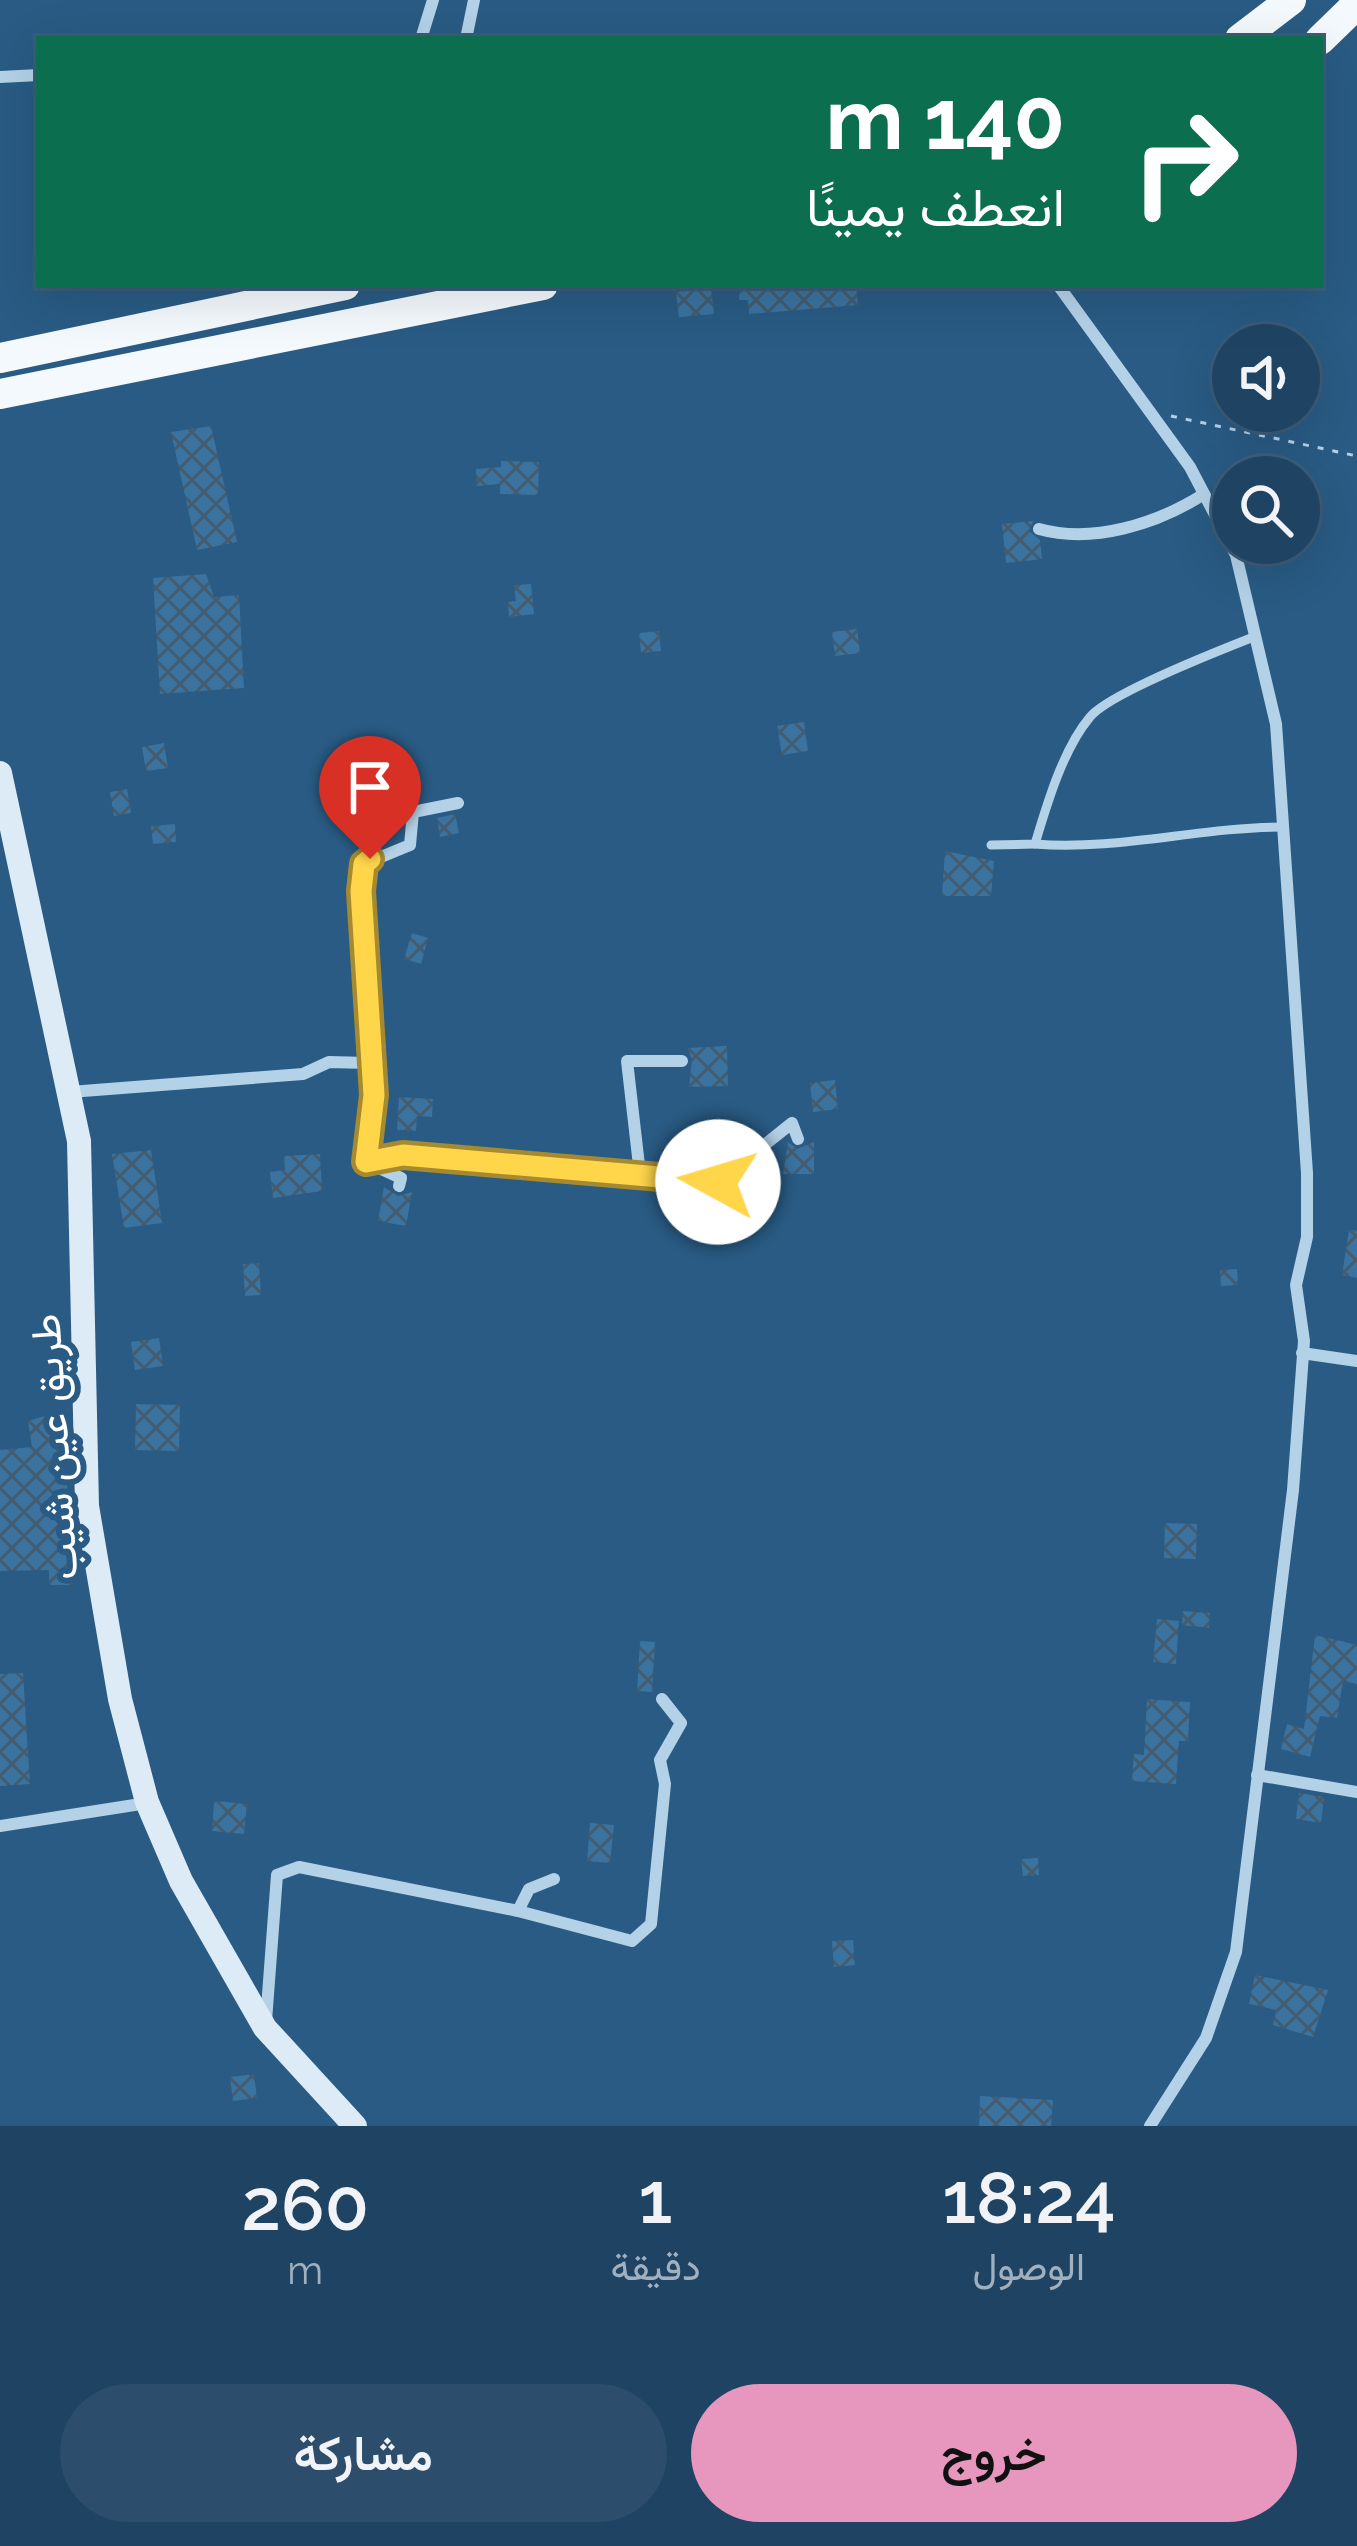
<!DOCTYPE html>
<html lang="ar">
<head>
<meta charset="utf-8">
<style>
	:root { --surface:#1f4463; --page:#2c4e6c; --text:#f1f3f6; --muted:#a1b0be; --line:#3c5c78; --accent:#e797bd }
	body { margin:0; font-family:Raleway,Vazirmatn,sans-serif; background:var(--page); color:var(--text); direction:rtl; height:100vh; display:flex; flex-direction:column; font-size:45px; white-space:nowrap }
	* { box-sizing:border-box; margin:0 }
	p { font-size:39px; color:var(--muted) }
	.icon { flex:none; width:66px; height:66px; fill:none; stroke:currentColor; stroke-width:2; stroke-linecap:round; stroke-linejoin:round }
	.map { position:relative; height:2126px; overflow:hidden; direction:ltr }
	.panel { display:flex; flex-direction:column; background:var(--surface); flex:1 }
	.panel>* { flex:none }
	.hud { position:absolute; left:36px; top:36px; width:1287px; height:252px; border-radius:0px; box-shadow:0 12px 48px #0002,0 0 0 3px var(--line); direction:rtl; background:#0b6e4f; color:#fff; overflow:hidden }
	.buttons { position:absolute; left:1212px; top:324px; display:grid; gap:24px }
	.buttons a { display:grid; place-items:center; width:108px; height:108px; border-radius:50%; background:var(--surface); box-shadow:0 12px 48px #0002,0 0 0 3px var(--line); font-size:60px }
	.pin { position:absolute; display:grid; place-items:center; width:102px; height:102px; color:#fff; margin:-123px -51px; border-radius:50% 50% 50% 0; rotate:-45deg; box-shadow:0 0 12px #0007 }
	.pin .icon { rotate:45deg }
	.me { position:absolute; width:132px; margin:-66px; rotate:276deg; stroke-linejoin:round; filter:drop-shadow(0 0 9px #0008) }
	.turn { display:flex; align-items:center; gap:42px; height:252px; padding:0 60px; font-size:54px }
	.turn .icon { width:156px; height:156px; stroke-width:2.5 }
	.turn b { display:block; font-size:84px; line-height:102px }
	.eta { display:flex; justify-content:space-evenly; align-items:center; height:204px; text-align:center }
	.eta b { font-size:72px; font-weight:600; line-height:84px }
	.action { display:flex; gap:24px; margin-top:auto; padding:24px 60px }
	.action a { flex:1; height:138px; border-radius:72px; background:var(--accent); color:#111; font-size:48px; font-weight:600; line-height:138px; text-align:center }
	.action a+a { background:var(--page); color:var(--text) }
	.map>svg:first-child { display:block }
</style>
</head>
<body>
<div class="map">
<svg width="1357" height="2126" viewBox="0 0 1357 2126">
	<defs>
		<pattern id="building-cross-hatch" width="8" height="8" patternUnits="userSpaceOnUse" patternTransform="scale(3)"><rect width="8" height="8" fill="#3a73a0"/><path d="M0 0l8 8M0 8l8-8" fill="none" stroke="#455c6e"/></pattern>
	</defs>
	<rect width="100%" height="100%" fill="#295b84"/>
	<g fill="url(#building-cross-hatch)">
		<path d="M739,285h117l2,20 -109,9 -1,-14h-9z"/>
		<path d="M711,289l3,25 -35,3 -3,-25z"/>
		<path d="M211,426l26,116 -40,8 -26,-118z"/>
		<path d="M501,461l38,1 -1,33 -38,-1v-10l-23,2 -1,-17 25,-2z"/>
		<path d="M1033,521l-4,10 11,9 2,19 -36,4 -4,-39z"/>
		<path d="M206,574l8,23 25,-2 5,93 -84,6 -7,-116z"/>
		<path d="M531,584l3,30 -25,3 -1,-15 8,-1 -2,-16z"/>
		<path d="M857,629l3,24 -25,3 -3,-24z"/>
		<path d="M659,631l2,20 -20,2 -2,-20z"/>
		<path d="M804,722l4,29 -26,4 -5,-29z"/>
		<path d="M164,743l4,25 -22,3 -4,-24z"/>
		<path d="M371,787l28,1 -1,28 -28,-1z"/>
		<path d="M127,789l4,24 -17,3 -4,-24z"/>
		<path d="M455,814l4,19 -19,4 -3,-19z"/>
		<path d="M175,824l1,18 -23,2 -2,-18z"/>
		<path d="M945,851l49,10 -3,35h-49z"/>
		<path d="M412,933l16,5 -7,26 -17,-5z"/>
		<path d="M727,1046l1,40 -39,1 3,-27 -4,-12z"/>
		<path d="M835,1080l3,29 -25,3 -3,-29z"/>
		<path d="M399,1097l34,2 -1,18 -15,-1 -1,15 -19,-1z"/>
		<path d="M788,1142l9,7 17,-7v32h-31z"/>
		<path d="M151,1150l11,73 -38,5 -12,-74z"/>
		<path d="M320,1154l2,37 -49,7 -3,-26 15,-2 -1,-14z"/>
		<path d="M384,1187l14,9 14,-4 -6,34 -28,-5z"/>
		<path d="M1349,1230l8,1v47l-15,-3z"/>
		<path d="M259,1263l2,32 -16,1 -2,-32z"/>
		<path d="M1237,1269l1,16 -17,1 -1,-16z"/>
		<path d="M159,1338l4,28 -28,4 -4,-28z"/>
		<path d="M136,1404l44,1 -1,46 -44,-1z"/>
		<path d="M68,1409l1,18 -11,2 15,93v63h-24v-15l-49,1v-121l32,-3 -4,-26z"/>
		<path d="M1165,1523l32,1 -1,35 -32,-1z"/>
		<path d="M1183,1611l27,2 -1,15 -27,-3z"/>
		<path d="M1157,1619l22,2 -3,43 -23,-2z"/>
		<path d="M1315,1635l42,10v39l-14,-3 -6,37 -17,-2 -10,41 -29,-8 6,-25 17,5z"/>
		<path d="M640,1641l15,1 -3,50 -15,-1z"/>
		<path d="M23,1673l7,111 -30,2v-112z"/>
		<path d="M1147,1699l43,3 -2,39h-9l-3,43 -44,-3 2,-27 10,1z"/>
		<path d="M1299,1793l25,4 -3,26 -25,-4z"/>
		<path d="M214,1801l33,3 -3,30 -32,-3z"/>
		<path d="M590,1823l24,2 -4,38 -23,-2z"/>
		<path d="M1038,1858l1,17 -16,1 -2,-17z"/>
		<path d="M853,1940l2,25 -21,2 -2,-26z"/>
		<path d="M1255,1975l73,15 -15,47 -40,-12 3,-15 -27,-6z"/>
		<path d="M254,2074l3,24 -24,3 -3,-24z"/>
		<path d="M980,2096l73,4 -2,26h-72z"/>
	</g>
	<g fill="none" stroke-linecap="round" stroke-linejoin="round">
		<path stroke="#b3d1e7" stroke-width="3" stroke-dasharray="6 9" stroke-linecap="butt" d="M1171,416l186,40"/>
		<g stroke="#b3d1e7" stroke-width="9">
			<path d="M1035,844c81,7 165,-17 248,-17"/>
			<path d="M991,845l44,-1c12,-40 28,-95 55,-127 19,-24 133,-68 166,-81"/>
		</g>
		<g stroke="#b3d1e7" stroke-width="12">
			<path d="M421,39l12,-39"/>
			<path d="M466,39l8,-39"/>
			<path d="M0,77l39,-2"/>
			<path d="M1058,285l132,182 46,88 40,169 31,449v64l-11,48 8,56 -11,149 -57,462 -30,86 -56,88"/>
			<path d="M1039,529c54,15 118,-5 165,-35"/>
			<path d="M368,1063l6,32 -8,67 35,16 -2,8"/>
			<path d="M70,1092l233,-18 26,-12 39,1 -4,-199 46,-19 3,-33 45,-9"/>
			<path d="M366,1162l37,-7 340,29"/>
			<path d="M640,1174l-13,-113h55"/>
			<path d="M718,1182l74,-59 6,16"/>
			<path d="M1302,1353l55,8"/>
			<path d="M1257,1775l100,17"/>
			<path d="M0,1826l147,-23"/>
			<path d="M518,1911l114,30 19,-17 14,-140 -5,-24 21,-37 -19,-24"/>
			<path d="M266,2021l11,-146 22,-8 219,44 11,-22 25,-10"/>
		</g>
		<path stroke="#dcebf6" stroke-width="24" d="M0,773l79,368 8,365 33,193 27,103 34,79 84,147 90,98"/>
		<g stroke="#f4f9fe" stroke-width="30">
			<path d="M1240,39l51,-39"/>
			<path d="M1320,40l37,-36"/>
			<path d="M0,358l345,-73"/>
			<path d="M0,394l543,-109"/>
		</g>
	</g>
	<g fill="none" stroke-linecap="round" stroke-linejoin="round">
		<g stroke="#a68a30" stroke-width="30">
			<path id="route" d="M370,859l-6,5 -3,27 13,204 -8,67 37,-7 315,27"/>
		</g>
		<use href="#route" stroke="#ffd54a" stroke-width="21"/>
	</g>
	<g text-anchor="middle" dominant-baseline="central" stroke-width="12" stroke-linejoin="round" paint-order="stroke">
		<g font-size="42" fill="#fff" stroke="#295b84">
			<text transform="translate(54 1447) rotate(-94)">طريق عين شيب</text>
		</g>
	</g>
</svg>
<div class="buttons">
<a><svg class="icon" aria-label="sound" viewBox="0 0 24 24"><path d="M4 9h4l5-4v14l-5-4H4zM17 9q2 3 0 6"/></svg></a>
<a><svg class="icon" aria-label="search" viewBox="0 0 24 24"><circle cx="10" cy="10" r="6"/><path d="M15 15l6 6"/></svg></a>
</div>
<div class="pin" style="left:370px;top:859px;background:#d93025"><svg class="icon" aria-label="arrive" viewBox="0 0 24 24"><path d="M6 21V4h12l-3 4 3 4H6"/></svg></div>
<svg class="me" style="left:718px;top:1182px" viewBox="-20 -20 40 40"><circle r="19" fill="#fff"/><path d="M0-13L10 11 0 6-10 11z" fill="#ffd54a"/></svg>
<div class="hud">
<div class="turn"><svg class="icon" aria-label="right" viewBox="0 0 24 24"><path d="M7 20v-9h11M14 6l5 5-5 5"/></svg><div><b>140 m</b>انعطف يمينًا</div></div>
</div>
</div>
<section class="panel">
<div class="eta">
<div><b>18:24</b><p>الوصول</p></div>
<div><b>1</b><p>دقيقة</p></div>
<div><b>260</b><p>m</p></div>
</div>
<div class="action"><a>خروج</a><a>مشاركة</a></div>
</section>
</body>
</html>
